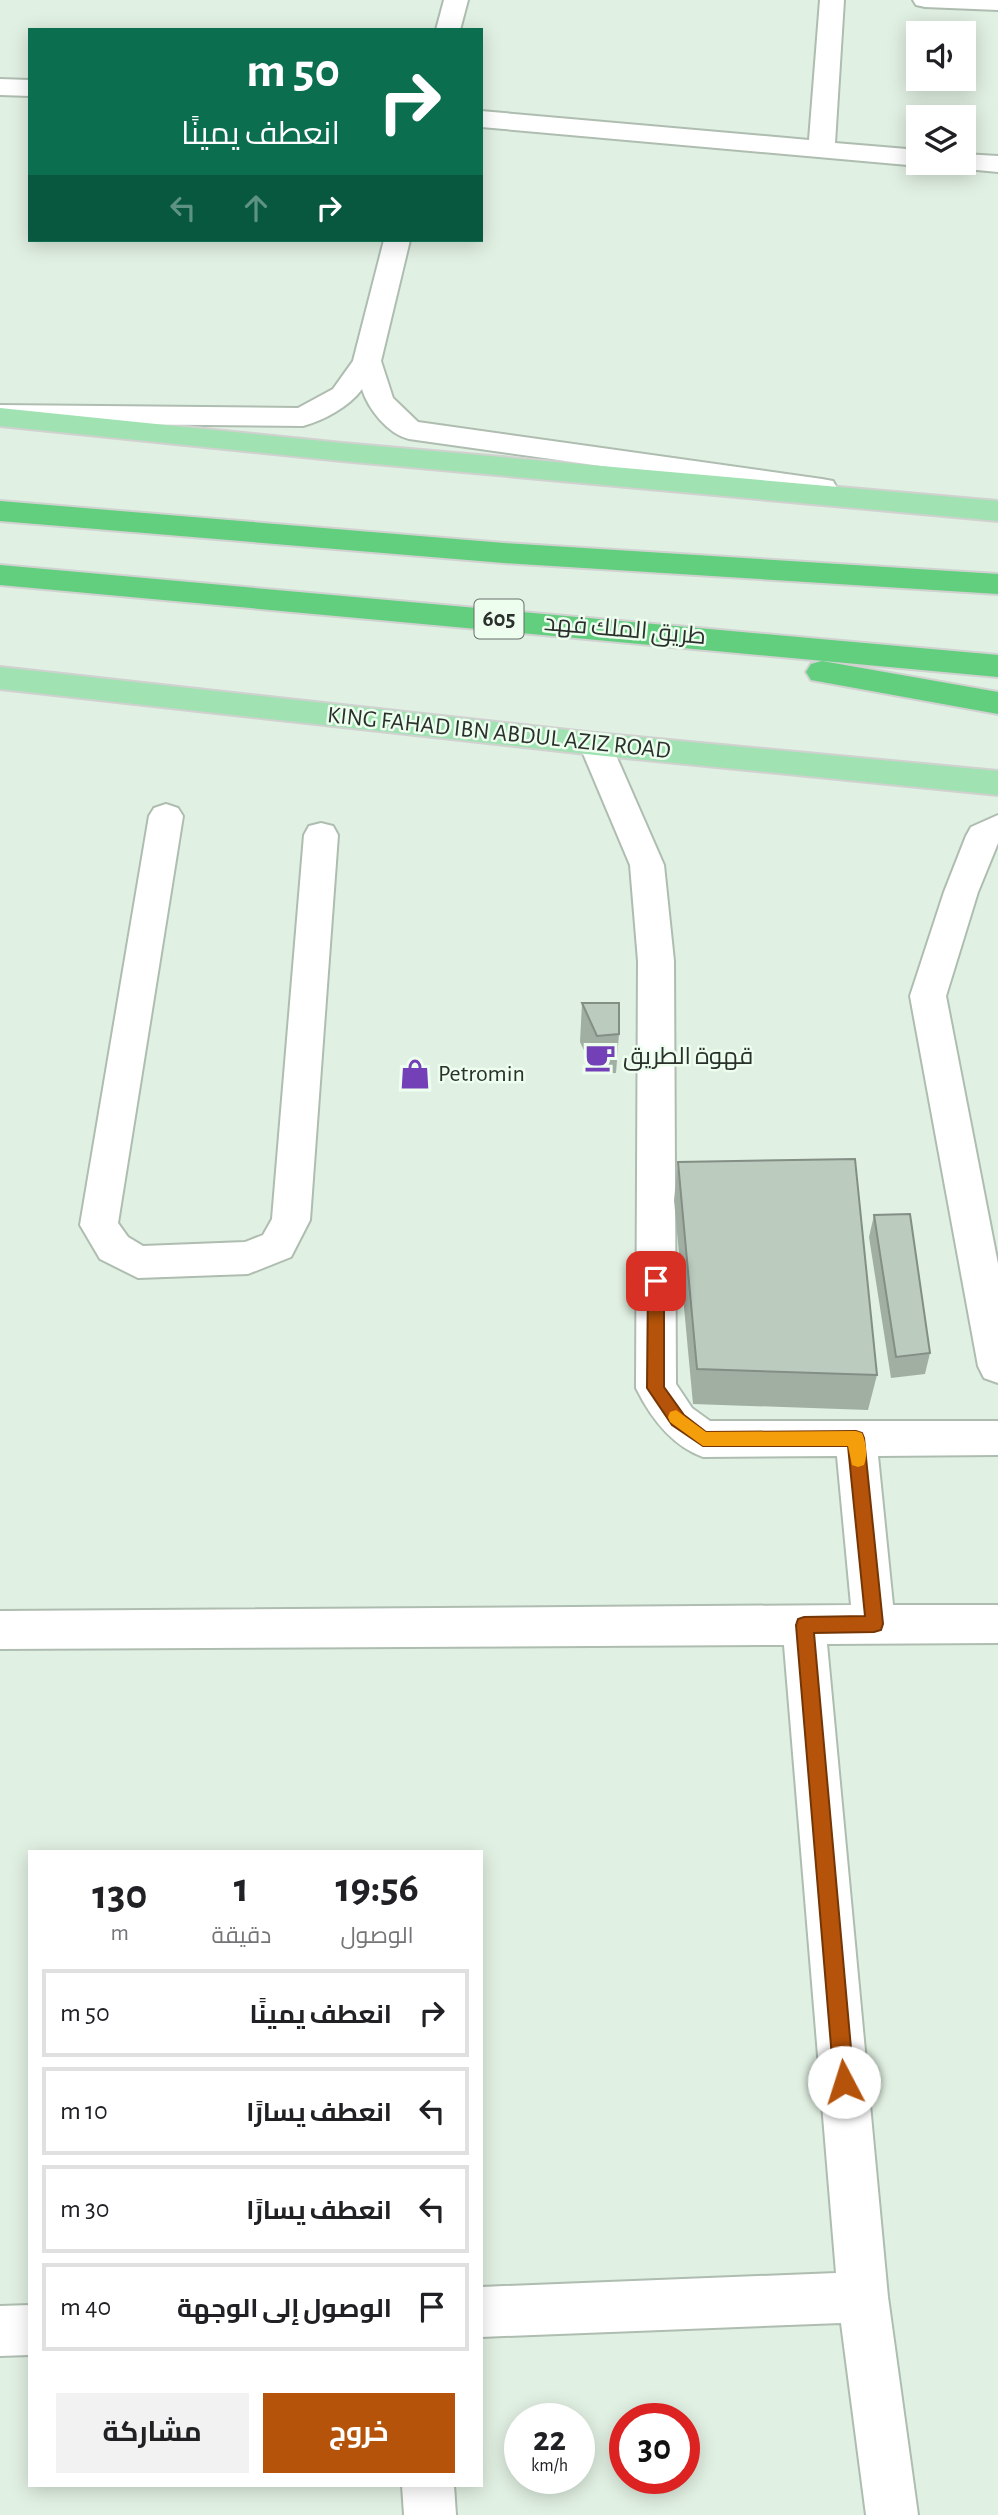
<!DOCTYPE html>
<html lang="ar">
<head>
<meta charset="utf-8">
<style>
	:root { --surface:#fff; --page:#f2f2f2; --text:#202124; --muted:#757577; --line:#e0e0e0; --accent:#b45309 }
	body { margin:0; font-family:"Alegreya Sans",Cairo,sans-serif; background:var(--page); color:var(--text); direction:rtl; height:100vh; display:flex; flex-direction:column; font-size:26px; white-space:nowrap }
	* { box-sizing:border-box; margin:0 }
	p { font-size:23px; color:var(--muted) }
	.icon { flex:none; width:38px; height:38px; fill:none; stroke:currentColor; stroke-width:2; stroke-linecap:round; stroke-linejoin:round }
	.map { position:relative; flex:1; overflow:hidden; direction:ltr }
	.details { position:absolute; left:28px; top:1850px; width:455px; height:637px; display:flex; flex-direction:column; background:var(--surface); border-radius:0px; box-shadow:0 4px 18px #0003; direction:rtl }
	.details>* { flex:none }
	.guide { position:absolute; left:28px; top:28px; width:455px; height:214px; border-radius:0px; box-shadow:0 4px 18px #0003; direction:rtl; background:#0b6e4f; color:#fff; overflow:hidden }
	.buttons { position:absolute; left:906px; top:21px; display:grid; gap:14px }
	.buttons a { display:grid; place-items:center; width:70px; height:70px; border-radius:0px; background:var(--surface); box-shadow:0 4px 18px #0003; font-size:35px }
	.speed { position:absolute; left:504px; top:2403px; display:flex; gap:14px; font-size:35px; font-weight:700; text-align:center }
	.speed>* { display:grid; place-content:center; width:91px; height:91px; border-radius:50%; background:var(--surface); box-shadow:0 4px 18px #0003; line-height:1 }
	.speed small { font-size:18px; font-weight:400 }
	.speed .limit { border:10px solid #d22; background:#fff; color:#111 }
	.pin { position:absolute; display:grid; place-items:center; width:60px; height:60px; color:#fff; margin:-30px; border-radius:14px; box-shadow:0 4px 10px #0006 }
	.me { position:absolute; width:77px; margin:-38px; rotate:355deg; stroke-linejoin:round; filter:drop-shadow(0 0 5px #0008) }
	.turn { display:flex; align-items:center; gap:24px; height:147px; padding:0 28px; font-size:32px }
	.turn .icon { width:91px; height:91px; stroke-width:2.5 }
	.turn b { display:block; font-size:49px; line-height:60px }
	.lanes { display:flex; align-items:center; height:66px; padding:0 28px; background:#0003; justify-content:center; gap:35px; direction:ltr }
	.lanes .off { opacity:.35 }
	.eta { display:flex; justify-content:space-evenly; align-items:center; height:119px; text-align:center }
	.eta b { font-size:42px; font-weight:700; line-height:49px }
	.button { display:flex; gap:14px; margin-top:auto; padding:14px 28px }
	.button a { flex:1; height:80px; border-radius:0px; background:var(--accent); color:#fff; font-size:28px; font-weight:700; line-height:80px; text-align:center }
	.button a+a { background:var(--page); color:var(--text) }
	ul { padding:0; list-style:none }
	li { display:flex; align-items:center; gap:21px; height:88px; margin:0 14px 10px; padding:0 14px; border:4px solid var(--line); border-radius:0px }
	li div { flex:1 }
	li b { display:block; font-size:26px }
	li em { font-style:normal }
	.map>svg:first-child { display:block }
</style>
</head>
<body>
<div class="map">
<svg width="998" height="2515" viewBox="0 0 998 2515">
	<rect width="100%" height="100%" fill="#e0f0e2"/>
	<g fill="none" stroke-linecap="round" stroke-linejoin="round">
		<g stroke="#aebdb0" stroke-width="4">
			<g id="minor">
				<path d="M444,0h24l-8,30h-24z"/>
				<path d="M820,0h24l-9,143 84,7v13l9,1 -9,2 -438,-39v-16l328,29z"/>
				<path d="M913,0h85v10l-73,-3 -9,-2z"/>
				<path d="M0,79l30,1v16l-30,-1z"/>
				<path d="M964,154l34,2v16l-43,-4 -3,-5h12z"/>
				<path d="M384,240h26l-29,121 12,37 25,24 404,57 11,2 4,7 -4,7 -11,2 -413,-58c-21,-5 -41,-30 -47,-50 -13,18 -38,31 -59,37l-303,-3v-18l298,3 35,-19 20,-28z"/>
				<path d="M595,733l12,3 4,8 53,121 10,96 2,423 16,24 18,13h288v34l-120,1 15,149h105v38l-171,1 61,653 30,218h-52l-25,-192 -360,14v-50l355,-14 -52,-628 -784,4v-38l851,-6 -14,-149 -134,1c-32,-12 -52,-39 -67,-69l2,-427 -8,-96 -51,-121 4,-8z"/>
				<path d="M166,804l12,4 5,8 -65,407 10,14 15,9 102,-4 18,-7 9,-16 32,-384 5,-9 12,-3 12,3 5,9 -28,385 -19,37 -43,17 -110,4 -38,-19 -20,-34 69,-409 5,-8z"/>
				<path d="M998,815v28l-20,49 -32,104 52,268v119l-14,-5 -6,-12 -68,-370 34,-104 22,-56 5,-9z"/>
				<path d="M30,2305v50l-30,1v-50z"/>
				<path d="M402,2485h52l2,30h-52z"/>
			</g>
		</g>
		<g stroke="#d0d1d0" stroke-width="4">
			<g id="major">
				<path d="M0,408l342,35 656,58v20l-656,-60 -342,-35z"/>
				<path d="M0,667l595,66 403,38v24l-403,-40 -595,-66z"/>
			</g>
		</g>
		<g stroke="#d0d1d0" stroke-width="4">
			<g id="highway">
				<path d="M0,501l504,42 494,31v20l-494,-31 -504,-42z"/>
				<path d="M0,565l998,90v22l-998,-92z"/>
				<path d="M822,661l176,31v22l-187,-34 -5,-8 5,-8z"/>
			</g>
		</g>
		<use href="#minor" fill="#fff" fill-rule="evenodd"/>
		<use href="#major" fill="#a0e2b1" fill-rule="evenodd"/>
		<use href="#highway" fill="#61cf7d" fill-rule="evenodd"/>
	</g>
	<g fill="#a1afa3">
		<path d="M582,1003l37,31 -3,39 -21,1 -15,-32z"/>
		<path d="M678,1162l199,213 -9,35 -175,-6 -19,-204z"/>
		<path d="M874,1215l56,138 -5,21 -34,4 -22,-141z"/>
	</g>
	<g fill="#bbcbbe" stroke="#838e85" stroke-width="2">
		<path d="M582,1003h37v31l-22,2z"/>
		<path d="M855,1159l22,216 -180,-6 -19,-207z"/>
		<path d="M910,1214l20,139 -34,4 -22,-142z"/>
	</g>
	<path fill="#b45309" stroke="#753606" stroke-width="2" d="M656,1275l5,2 3,4v106l20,28 22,17 150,-1 6,2 2,5 19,186 -2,6 -7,2 -60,1 40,449 -3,7 -7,3 -7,-3 -3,-7 -38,-457 2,-6 6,-2 61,-1 -17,-170h-145l-31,-21 -25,-37 1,-107 2,-4z"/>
	<path fill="#f59e0b" d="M676,1410l30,22 150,-1 6,2c4,9 6,23 2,32l-6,2 -6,-2 -4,-19h-145l-33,-24 -2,-5 2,-5z"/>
	<defs>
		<g id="cafe-bare" transform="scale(2.415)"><path d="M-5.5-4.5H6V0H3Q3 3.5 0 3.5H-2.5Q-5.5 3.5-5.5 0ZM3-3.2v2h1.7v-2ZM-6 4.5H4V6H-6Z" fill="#7440b7" stroke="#edfeef" stroke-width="2.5" paint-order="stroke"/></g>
		<g id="shop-bare" transform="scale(2.415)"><path d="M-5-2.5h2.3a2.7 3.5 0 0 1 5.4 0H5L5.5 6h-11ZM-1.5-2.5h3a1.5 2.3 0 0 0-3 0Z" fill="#7440b7" stroke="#edfeef" stroke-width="2.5" paint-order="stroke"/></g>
	</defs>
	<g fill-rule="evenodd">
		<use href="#cafe-bare" x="600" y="1057"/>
		<use href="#shop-bare" x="415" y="1074"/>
	</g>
	<g text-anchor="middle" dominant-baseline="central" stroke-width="5" stroke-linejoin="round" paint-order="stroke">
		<rect fill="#edfeef" stroke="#646e66" stroke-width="2" x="474.5" y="599.5" width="49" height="39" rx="5"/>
		<g font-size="23" font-weight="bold" fill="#2a302b">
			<text x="499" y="619">605</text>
		</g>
		<g font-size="24" fill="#2a302b" stroke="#edfeef">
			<text transform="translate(625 630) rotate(5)">طريق الملك فهد</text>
			<text transform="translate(499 733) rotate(6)">KING FAHAD IBN ABDUL AZIZ ROAD</text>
		</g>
		<g font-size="24" fill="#2a302b" stroke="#edfeef" text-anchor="start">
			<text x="623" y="1057">قهوة الطريق</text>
			<text x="438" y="1074">Petromin</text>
		</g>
	</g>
</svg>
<div class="buttons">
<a><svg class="icon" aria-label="sound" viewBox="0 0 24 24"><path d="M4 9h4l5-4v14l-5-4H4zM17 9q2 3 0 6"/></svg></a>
<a><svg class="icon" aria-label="layers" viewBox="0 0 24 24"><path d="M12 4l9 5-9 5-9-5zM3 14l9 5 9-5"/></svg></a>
</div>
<div class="speed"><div>22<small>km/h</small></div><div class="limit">30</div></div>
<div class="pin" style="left:656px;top:1281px;background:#d93025"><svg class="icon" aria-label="arrive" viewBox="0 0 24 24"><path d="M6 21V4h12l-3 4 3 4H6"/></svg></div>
<svg class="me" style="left:844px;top:2082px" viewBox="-20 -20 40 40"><circle r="19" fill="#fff"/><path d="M0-13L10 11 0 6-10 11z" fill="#b45309"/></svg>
<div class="guide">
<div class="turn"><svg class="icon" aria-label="right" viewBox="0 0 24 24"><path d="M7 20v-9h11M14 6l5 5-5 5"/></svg><div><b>50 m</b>انعطف يمينًا</div></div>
<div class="lanes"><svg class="icon off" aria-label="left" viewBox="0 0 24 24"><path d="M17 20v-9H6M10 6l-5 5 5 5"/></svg><svg class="icon off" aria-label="ahead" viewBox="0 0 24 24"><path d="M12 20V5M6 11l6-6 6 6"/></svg><svg class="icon" aria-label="right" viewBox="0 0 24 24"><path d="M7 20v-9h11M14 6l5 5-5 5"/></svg></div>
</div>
<section class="details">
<div class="eta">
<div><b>19:56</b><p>الوصول</p></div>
<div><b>1</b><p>دقيقة</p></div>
<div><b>130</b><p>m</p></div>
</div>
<ul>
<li><svg class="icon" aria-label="right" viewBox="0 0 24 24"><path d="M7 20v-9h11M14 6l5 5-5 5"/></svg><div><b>انعطف يمينًا</b></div><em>50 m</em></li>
<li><svg class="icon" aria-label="left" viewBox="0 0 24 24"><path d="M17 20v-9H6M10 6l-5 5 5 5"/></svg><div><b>انعطف يسارًا</b></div><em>10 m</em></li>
<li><svg class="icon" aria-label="left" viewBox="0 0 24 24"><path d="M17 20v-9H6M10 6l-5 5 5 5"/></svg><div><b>انعطف يسارًا</b></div><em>30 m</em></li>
<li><svg class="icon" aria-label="arrive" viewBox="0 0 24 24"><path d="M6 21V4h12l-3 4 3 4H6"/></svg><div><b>الوصول إلى الوجهة</b></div><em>40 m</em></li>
</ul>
<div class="button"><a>خروج</a><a>مشاركة</a></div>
</section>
</div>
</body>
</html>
